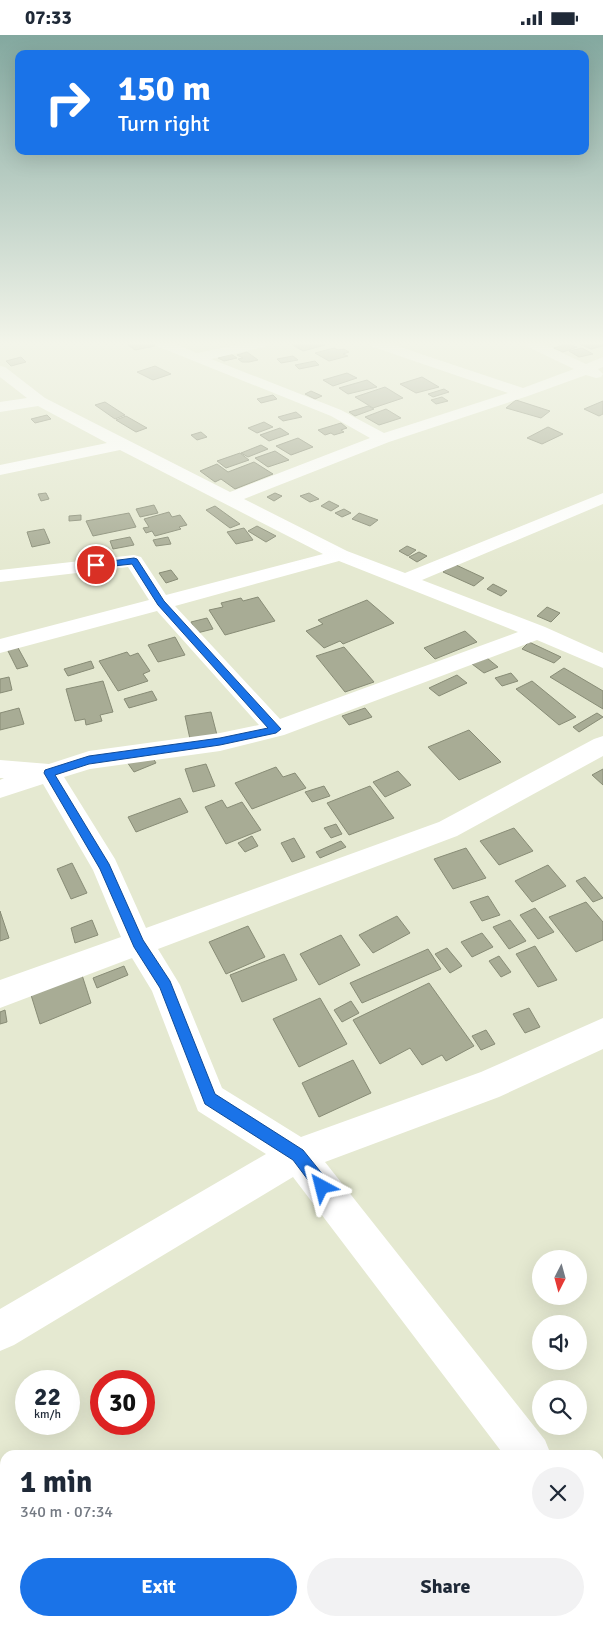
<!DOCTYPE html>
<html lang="en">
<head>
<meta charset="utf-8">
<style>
	:root { --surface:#fff; --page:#f2f2f3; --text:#1f2937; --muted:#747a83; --accent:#1a73e8 }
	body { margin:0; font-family:Signika,sans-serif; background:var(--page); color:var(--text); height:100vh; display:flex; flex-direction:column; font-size:19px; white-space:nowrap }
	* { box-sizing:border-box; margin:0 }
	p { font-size:16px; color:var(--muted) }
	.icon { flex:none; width:28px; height:28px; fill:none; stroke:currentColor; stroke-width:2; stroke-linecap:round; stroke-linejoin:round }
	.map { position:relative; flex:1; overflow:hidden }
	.details { position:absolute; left:0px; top:1415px; width:604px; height:176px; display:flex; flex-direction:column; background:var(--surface); border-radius:15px 15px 0 0; box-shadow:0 5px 20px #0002 }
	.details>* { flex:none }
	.banner { position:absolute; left:15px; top:15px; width:574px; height:105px; border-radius:10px; box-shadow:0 5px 20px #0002; background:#1a73e8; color:#fff; overflow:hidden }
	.needle { width:32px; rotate:186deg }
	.tools { position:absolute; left:532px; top:1215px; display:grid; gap:10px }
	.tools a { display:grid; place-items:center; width:55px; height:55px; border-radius:50%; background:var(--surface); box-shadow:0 5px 20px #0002; font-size:25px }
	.speed { position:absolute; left:15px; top:1335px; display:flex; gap:10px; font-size:25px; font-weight:700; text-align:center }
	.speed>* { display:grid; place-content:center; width:65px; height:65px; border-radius:50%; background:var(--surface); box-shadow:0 5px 20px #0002; line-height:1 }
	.speed small { font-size:12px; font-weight:400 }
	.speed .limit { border:8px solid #d22; background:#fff; color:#111 }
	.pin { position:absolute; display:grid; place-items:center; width:42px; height:42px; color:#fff; margin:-21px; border:2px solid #fff; border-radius:50%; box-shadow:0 1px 5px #0007 }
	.me { position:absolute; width:55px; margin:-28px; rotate:322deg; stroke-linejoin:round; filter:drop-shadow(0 0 4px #0008) }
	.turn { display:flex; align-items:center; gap:18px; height:105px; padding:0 20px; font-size:22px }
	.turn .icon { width:65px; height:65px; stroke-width:2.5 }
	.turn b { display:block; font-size:35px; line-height:42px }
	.round { display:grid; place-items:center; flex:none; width:52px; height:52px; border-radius:26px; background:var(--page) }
	.headline { display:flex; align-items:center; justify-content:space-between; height:85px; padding:0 20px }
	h1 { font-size:30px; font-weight:700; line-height:38px }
	.cta { display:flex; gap:10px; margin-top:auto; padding:10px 20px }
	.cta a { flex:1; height:58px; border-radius:30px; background:var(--accent); color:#fff; font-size:20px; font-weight:700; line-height:58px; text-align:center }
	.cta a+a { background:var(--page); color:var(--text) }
	.status { display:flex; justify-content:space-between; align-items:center; height:35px; padding:0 25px; background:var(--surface); direction:ltr }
	.status svg { height:14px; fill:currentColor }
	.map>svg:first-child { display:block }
</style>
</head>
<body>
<div class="status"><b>07:33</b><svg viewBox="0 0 49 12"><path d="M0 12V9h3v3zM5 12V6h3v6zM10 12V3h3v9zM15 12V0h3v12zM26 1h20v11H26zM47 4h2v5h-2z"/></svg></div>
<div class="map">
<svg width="603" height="1591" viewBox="0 0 603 1591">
	<rect width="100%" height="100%" fill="#e5e9d1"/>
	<g fill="#a8ac95" stroke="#888c76">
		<path d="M153,309l2,2 -20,4 -7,-5z"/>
		<path d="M291,309h32l2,1 -22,6z"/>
		<path d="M567,309l10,3 -14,5 -9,-4z"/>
		<path d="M579,309h24v2l-12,3z"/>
		<path d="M334,313l4,2 6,-1 5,3 -6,2 5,2 -19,5 -14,-8z"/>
		<path d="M582,313l11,6 -14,3 -10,-6z"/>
		<path d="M247,317l11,8 -9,2h-7l-4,-3 5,-1 -6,-3z"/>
		<path d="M231,319l6,4 -13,3 -6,-3z"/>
		<path d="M293,321l5,4 -17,3 -4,-4z"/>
		<path d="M21,322l5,5 -15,4 -5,-5z"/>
		<path d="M315,326l4,4 -20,4 -4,-4z"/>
		<path d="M155,331l16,8 -18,6 -16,-8z"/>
		<path d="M347,338l10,5 -24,8 -10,-6z"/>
		<path d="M422,342l17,10 -23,6 -16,-9z"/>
		<path d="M367,345l10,7 -29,7 -9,-6z"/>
		<path d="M385,352l18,11 -30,10 -18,-11z"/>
		<path d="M444,354l5,3 -16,5 -5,-3z"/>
		<path d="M311,356l11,5 -7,3 -10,-5z"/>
		<path d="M273,360l4,4 -16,4 -4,-4z"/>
		<path d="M442,362l6,4 -12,3 -5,-4z"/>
		<path d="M516,365l34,11 -9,7 -35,-10z"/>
		<path d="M603,366v13l-4,2 -15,-7z"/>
		<path d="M105,367l20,13 -10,4 -20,-14z"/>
		<path d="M368,371l6,3 -19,7 -6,-4z"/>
		<path d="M386,374l15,9 -22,7 -14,-8z"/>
		<path d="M296,377l6,5 -19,4 -5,-4z"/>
		<path d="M47,380l4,4 -16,4 -4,-4z"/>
		<path d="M126,381l21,12 -11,4 -20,-12z"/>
		<path d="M264,387l9,5 -16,6 -9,-5z"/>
		<path d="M341,388l6,5 -6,2 3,2 -10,3 -3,-2 -6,2 -7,-5z"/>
		<path d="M548,392l15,7 -21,10 -15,-6z"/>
		<path d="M280,393l9,6 -20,7 -9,-6z"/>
		<path d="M201,397l6,5 -10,3 -6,-5z"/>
		<path d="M298,403l15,9 -22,8 -15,-9z"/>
		<path d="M261,410l7,4 -20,8 -7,-4z"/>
		<path d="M275,416l14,9 -21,7 -13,-9z"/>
		<path d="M240,418l9,7 -23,8 -9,-7z"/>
		<path d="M254,427l19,12 -38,15 -14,-10 -6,3 -15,-11 17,-7 11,8z"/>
		<path d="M46,458l3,6 -8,2 -3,-7z"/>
		<path d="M275,458l7,3 -8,5 -7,-4z"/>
		<path d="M309,458l10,6 -9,3 -10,-6z"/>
		<path d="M329,466l10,5 -8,5 -10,-5z"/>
		<path d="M154,470l4,8 -18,4 -4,-8z"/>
		<path d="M215,471l25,18 -10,4 -24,-18z"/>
		<path d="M344,474l7,4 -9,4 -7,-4z"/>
		<path d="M169,477l3,5 8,-2 7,10 -8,2 2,2 -26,7 -3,-5 -6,2 -3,-5 6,-1 -5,-8z"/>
		<path d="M129,478l7,14 -43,9 -7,-15z"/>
		<path d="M359,478l19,7 -8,6 -18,-7z"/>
		<path d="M81,480v5l-12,1v-5z"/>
		<path d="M257,491l19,10 -10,6 -18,-11z"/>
		<path d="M244,493l9,12 -17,4 -9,-12z"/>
		<path d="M44,494l6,14 -18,4 -5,-15z"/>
		<path d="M130,502l4,8 -21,4 -3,-8z"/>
		<path d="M168,502l3,7 -15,2 -3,-6z"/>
		<path d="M407,511l9,4 -8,6 -9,-5z"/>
		<path d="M419,517l8,4 -10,6 -8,-5z"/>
		<path d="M454,529l30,14 -10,8 -31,-14z"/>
		<path d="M171,535l7,9 -12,4 -7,-10z"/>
		<path d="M493,549l14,7 -6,5 -14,-7z"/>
		<path d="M258,562l17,24 -50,14 -16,-25 14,-3 -2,-4 20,-5 2,3z"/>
		<path d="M367,565l27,23 -51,21 -3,-3 -16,7 -18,-17 17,-7 -5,-4z"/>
		<path d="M547,572l13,6 -9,9 -14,-6z"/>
		<path d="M207,583l6,11 -16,4 -6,-11z"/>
		<path d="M465,596l12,11 -42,17 -11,-11z"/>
		<path d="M175,602l10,18 -27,7 -10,-17z"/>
		<path d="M529,607l32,15 -7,6 -32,-14z"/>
		<path d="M17,611l11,20 -11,3 -10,-20z"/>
		<path d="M344,612l30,35 -29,10 -29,-36z"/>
		<path d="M127,617l3,4 8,-3 12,18 -7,3 5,7 -30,10 -19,-30z"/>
		<path d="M487,623l11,9 -14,6 -12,-9z"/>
		<path d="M91,626l3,7 -26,8 -4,-7z"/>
		<path d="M564,633l39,23v18l-53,-32z"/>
		<path d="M511,638l7,8 -16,5 -7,-8z"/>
		<path d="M457,640l10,8 -28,13 -10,-8z"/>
		<path d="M9,642l3,13 -12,3v-14z"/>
		<path d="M103,646l10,31 -13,3 2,6 -16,4 -1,-6 -10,2 -9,-32z"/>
		<path d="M532,646l44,36 -17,8 -43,-36z"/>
		<path d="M152,656l5,9 -28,8 -5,-9z"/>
		<path d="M19,673l5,16 -24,6v-17z"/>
		<path d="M365,673l7,9 -23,8 -7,-9z"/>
		<path d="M211,677l6,23 -27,4 -5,-23z"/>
		<path d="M597,678l6,4 -24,15 -6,-5z"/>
		<path d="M469,695l32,32 -42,18 -31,-33z"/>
		<path d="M150,718l6,10 -22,9 -7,-10z"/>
		<path d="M206,729l9,22 -22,6 -8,-23z"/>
		<path d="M276,732l7,10 12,-4 11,15 -54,21 -17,-26z"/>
		<path d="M603,734v16l-11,-10z"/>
		<path d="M398,736l13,14 -26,12 -12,-15z"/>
		<path d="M324,751l6,10 -18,6 -7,-10z"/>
		<path d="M370,751l24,32 -45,17 -22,-32z"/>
		<path d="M180,763l8,14 -52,20 -8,-15z"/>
		<path d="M222,765l5,8 15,-6 19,28 -35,14 -21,-37z"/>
		<path d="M336,789l6,10 -11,4 -7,-10z"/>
		<path d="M514,793l19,23 -34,14 -19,-24z"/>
		<path d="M252,801l6,10 -13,6 -7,-9z"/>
		<path d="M294,803l11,19 -13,5 -11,-19z"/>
		<path d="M341,806l5,6 -26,11 -4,-6z"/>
		<path d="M466,813l20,30 -33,11 -19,-30z"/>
		<path d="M72,828l15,30 -16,6 -14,-30z"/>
		<path d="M548,830l18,21 -34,16 -17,-21z"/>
		<path d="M585,842l18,21 -10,4 -17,-21z"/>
		<path d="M488,861l12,19 -18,6 -12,-19z"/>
		<path d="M586,867l17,20v18l-27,12 -27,-35z"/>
		<path d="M535,873l19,24 -16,7 -18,-24z"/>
		<path d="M0,876l9,27 -9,3z"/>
		<path d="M397,881l13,17 -37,20 -14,-18z"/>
		<path d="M92,885l6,15 -23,8 -4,-15z"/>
		<path d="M510,885l16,21 -17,8 -16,-22z"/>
		<path d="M248,891l17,31 -39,17 -17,-32z"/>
		<path d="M482,898l11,14 -21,10 -11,-15z"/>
		<path d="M341,900l19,30 -41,20 -19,-31z"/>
		<path d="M535,911l22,34 -19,7 -22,-33z"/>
		<path d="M447,913l15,18 -12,7 -15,-19z"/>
		<path d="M428,914l13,20 -79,34 -12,-20z"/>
		<path d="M284,919l13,26 -55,22 -12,-27z"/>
		<path d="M499,921l12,16 -10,5 -12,-16z"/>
		<path d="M124,931l4,9 -31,13 -4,-10z"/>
		<path d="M82,940l9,28 -51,21 -9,-29z"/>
		<path d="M429,948l45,63 -28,15 -4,-6 -20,10 -12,-17 -30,16 -27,-44z"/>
		<path d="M320,963l27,46 -48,23 -26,-48z"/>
		<path d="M351,966l8,12 -17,9 -8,-12z"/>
		<path d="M529,973l11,19 -15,6 -12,-19z"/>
		<path d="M5,975l2,12 -7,2v-12z"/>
		<path d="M486,995l9,14 -14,6 -9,-14z"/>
		<path d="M353,1025l18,33 -52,24 -17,-34z"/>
	</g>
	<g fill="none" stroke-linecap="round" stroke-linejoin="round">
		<g fill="#fff" fill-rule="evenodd">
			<path d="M157,309h18l22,9 45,-9h24l-2,3 -53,12 130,51 43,23 124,-40 -135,-46 -2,-3h20l132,44 51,-19 -46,-22 -2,-3h17l43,20 17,-7v10l-5,2 5,5 -2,3 -5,1 -10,-3 -58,21 -139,46 -145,57 103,52 58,22 198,-80v11l-181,76 123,47 58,26v15l-66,-28 -253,95 -64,16 -130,18 -26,8 51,82 31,69 293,-106 155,-83 9,-3v20l-146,80 -299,113 22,36 42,103 79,49 180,-65 122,-54v31l-104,48 -174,65 220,278 6,15h-47l-211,-278 -279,168 -14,6v-42l266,-155 -68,-43 -46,-120 -20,-33 -132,50v-28l121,-43 -28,-67 -50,-86 -43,14v-18l4,-2h-4v-18l49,4 40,-13 131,-18 39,-8 -102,-114 -157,42v-14l149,-39 -21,-33 -128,15v-12l134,-15 7,2 25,38 157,-41 -203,-104 -120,25v-10l107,-22 -69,-37 -38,6v-10l27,-4 -27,-21v-11l5,1 40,31 185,94 140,-54 -39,-22 -172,-69zM339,526l179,71 -238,87 -105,-113z"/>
			<path d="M599,1488l4,1v48l-4,-1z"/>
		</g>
	</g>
	<linearGradient id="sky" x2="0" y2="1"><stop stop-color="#83a89f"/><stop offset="0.58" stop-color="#f3f5ea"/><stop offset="1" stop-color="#f3f5ea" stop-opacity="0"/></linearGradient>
	<rect width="603" height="531" fill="url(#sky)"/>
	<path fill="#1a73e8" stroke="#114b97" d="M134,523l3,1 27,42 117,128 -5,4 -56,12 -131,19 -34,11 54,89 34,76 27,41 45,113 88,56 25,31 2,6 -2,5 -6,2 -5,-2 -24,-32 -88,-56 -45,-116 -26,-41 -34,-78 -56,-96 1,-3 44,-14 131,-18 48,-10 -110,-123 -26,-41 -36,4 -4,-3 4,-2z"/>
</svg>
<div class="tools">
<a><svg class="needle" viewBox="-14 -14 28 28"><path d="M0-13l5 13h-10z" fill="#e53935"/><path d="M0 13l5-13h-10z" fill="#747a83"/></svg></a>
<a><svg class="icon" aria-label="sound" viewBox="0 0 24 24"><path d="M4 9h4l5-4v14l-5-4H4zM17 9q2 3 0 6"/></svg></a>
<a><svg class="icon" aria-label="search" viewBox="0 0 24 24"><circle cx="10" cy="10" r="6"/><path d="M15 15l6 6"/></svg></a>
</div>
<div class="speed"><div>22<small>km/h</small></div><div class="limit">30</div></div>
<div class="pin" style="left:96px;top:530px;background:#d93025"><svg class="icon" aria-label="arrive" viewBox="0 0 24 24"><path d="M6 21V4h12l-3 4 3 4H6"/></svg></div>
<svg class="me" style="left:322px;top:1152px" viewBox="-20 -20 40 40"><path d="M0-17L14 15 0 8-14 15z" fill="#1a73e8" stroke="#fff" stroke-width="4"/></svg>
<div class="banner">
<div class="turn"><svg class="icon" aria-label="right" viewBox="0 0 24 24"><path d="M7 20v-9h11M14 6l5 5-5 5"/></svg><div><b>150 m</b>Turn right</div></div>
</div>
<section class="details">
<div class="headline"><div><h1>1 min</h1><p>340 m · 07:34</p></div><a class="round"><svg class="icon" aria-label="close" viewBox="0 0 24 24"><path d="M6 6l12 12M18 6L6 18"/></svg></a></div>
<div class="cta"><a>Exit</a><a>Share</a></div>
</section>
</div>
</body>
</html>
